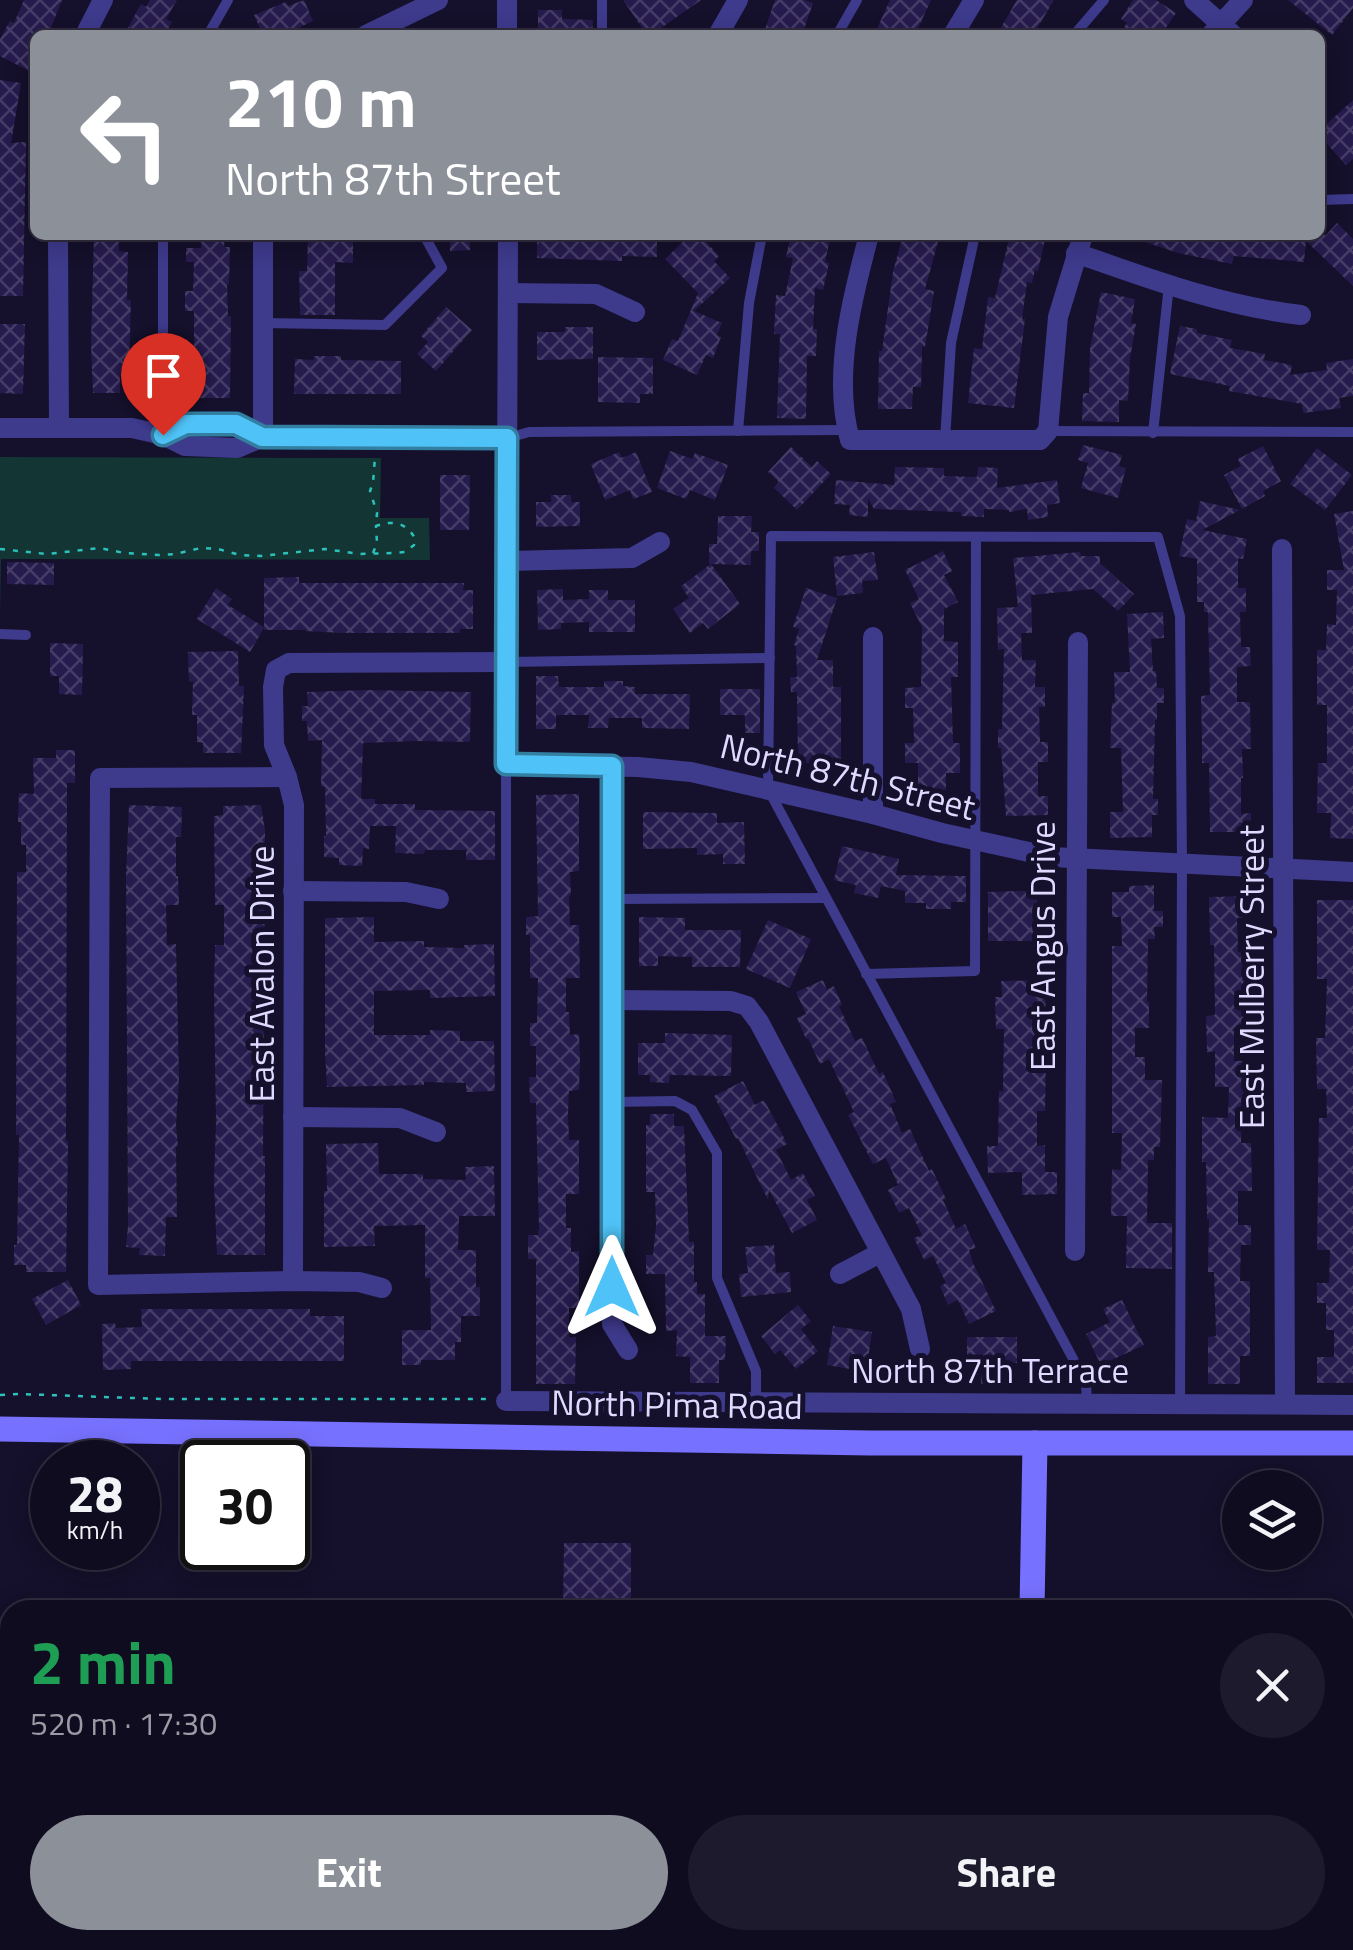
<!DOCTYPE html>
<html lang="en">
<head>
<meta charset="utf-8">
<style>
	:root { --surface:#100c20; --page:#1e1a2d; --text:#f1f3f6; --muted:#9c9ba5; --line:#302c3e; --accent:#8c9099 }
	body { margin:0; font-family:"Titillium Web",sans-serif; background:var(--page); color:var(--text); height:100vh; display:flex; flex-direction:column; font-size:38px; white-space:nowrap }
	* { box-sizing:border-box; margin:0 }
	p { font-size:32px; color:var(--muted) }
	.icon { flex:none; width:55px; height:55px; fill:none; stroke:currentColor; stroke-width:2; stroke-linecap:round; stroke-linejoin:round }
	.map { position:relative; flex:1; overflow:hidden }
	.panel { position:absolute; left:0px; top:1600px; width:1355px; height:350px; display:flex; flex-direction:column; background:var(--surface); border-radius:30px 30px 0 0; box-shadow:0 5px 25px #0003,0 0 0 2px var(--line) }
	.panel>* { flex:none }
	.hud { position:absolute; left:30px; top:30px; width:1295px; height:210px; border-radius:15px; box-shadow:0 5px 25px #0003,0 0 0 2px var(--line); background:#8c9099; color:#fff; overflow:hidden }
	.fabs { position:absolute; left:1222px; top:1470px; display:grid; gap:20px }
	.fabs a { display:grid; place-items:center; width:100px; height:100px; border-radius:50%; background:var(--surface); box-shadow:0 5px 25px #0003,0 0 0 2px var(--line); font-size:50px }
	.speed { position:absolute; left:30px; top:1440px; display:flex; gap:20px; font-size:50px; font-weight:700; text-align:center }
	.speed>* { display:grid; place-content:center; width:130px; height:130px; border-radius:50%; background:var(--surface); box-shadow:0 5px 25px #0003,0 0 0 2px var(--line); line-height:1 }
	.speed small { font-size:25px; font-weight:400 }
	.speed .limit { border:5px solid #111; border-radius:15px; background:#fff; color:#111 }
	.pin { position:absolute; display:grid; place-items:center; width:85px; height:85px; color:#fff; margin:-102px -42px; border-radius:50% 50% 50% 0; rotate:-45deg; box-shadow:0 0 10px #0007 }
	.pin .icon { rotate:45deg }
	.me { position:absolute; width:110px; margin:-55px; rotate:0deg; stroke-linejoin:round; filter:drop-shadow(0 0 8px #0008) }
	.turn { display:flex; align-items:center; gap:35px; height:210px; padding:0 30px; font-size:45px }
	.turn .icon { width:130px; height:130px; stroke-width:2.5 }
	.turn b { display:block; font-size:70px; line-height:85px }
	.round { display:grid; place-items:center; flex:none; width:105px; height:105px; border-radius:52px; background:var(--page) }
	.head { display:flex; align-items:center; justify-content:space-between; height:170px; padding:0 30px }
	h1 { font-size:60px; font-weight:700; line-height:75px; color:#1e9e55 }
	.action { display:flex; gap:20px; margin-top:auto; padding:20px 30px }
	.action a { flex:1; height:115px; border-radius:60px; background:var(--accent); color:#fff; font-size:40px; font-weight:700; line-height:115px; text-align:center }
	.action a+a { background:var(--page); color:var(--text) }
	.map>svg:first-child { display:block }
</style>
</head>
<body>
<div class="map">
<svg width="1353" height="1950" viewBox="0 0 1353 1950">
	<defs>
		<pattern id="building-cross-hatch" width="8" height="8" patternUnits="userSpaceOnUse" patternTransform="scale(2.5)"><rect width="8" height="8" fill="#261b4d"/><path d="M0 0l8 8M0 8l8-8" fill="none" stroke="#453c68"/></pattern>
	</defs>
	<rect width="100%" height="100%" fill="#15102b"/>
	<path fill="#133635" d="M0,457l381,1 -1,60h49l1,42 -429,-1 -1,56z"/>
	<g fill="url(#building-cross-hatch)">
		<path d="M24,0h38l-14,35h-13v29l-4,8 -31,-16v-17l10,-18 4,2z"/>
		<path d="M150,0h27l-11,19 6,3 -7,13h-41l17,-31 5,3z"/>
		<path d="M304,0l9,21 -13,6 3,8h-40l-9,-20 32,-13 2,4z"/>
		<path d="M623,0h78l-50,35h-4z"/>
		<path d="M775,0h29l9,3 -11,32h-39z"/>
		<path d="M890,0h41l-16,35h-31l-8,-4z"/>
		<path d="M1017,0h37l-21,35h-27l-7,-4z"/>
		<path d="M1133,0h23l20,13 -15,22h-42l8,-12 -6,-4z"/>
		<path d="M1288,0h65v8l-21,27z"/>
		<path d="M538,10h24v9l31,1 -1,15h-54z"/>
		<path d="M0,80l21,3 -10,60 15,-1 -3,154h-23z"/>
		<path d="M1353,100v59l-7,6 -26,-29v-6z"/>
		<path d="M1337,223l16,16v47l-47,-45 -2,21 -70,-6 -2,8 -54,-11 -45,-15v-3h193z"/>
		<path d="M94,235l25,1v15l9,1 -1,48h4l-2,75h-9v18h-27l-2,-49z"/>
		<path d="M201,235h24l-1,12h6l-1,37h-2l1,32h3l-1,82h-36v-87h-9v-20h8l1,-29h-8v-14h15z"/>
		<path d="M308,235h45v28l-18,-1v53h-35l-1,-44h8z"/>
		<path d="M450,235h20v15l-20,1z"/>
		<path d="M537,235h120v22l-35,-1v5l-85,-3z"/>
		<path d="M690,235h10l19,21 -5,5 16,17 -36,33 28,12 -5,12 4,2 -8,21 -7,-3 -9,20 -34,-15 9,-21 6,2 20,-48 -33,-34z"/>
		<path d="M799,235h32l-6,27 4,1 -6,27 -8,-2 -2,41h4l-1,27h-9l-1,63 -29,-1 3,-84h-6l2,-39 9,1 8,-38 -7,-1 4,-18 8,1z"/>
		<path d="M903,235h26l-1,5 10,2 -13,47 9,2 -9,56 -3,-1 -1,41h-8l-1,22h-34l1,-58h3l11,-79z"/>
		<path d="M1010,235h36l-8,36 -3,-1 -3,13 -5,-1 -5,37h3l-11,89 -46,-5 6,-55 8,1 6,-52 7,1z"/>
		<path d="M1101,292l34,7 -4,24 5,1 -6,34 -2,43 -9,-1v22l-37,-1 1,-28h6l1,-45z"/>
		<path d="M446,307l26,23 -36,41 -19,-17 11,-12 -7,-6z"/>
		<path d="M0,324h25l-2,70 -23,-1z"/>
		<path d="M1180,326l17,3v4l35,7 -2,8 35,6 -1,6 28,5 -2,10 37,-5 -1,-7 27,-4v37l-14,2 2,10 -38,5 -1,-9 -73,-13 1,-5 -60,-12z"/>
		<path d="M565,327h28v32l-56,1v-28h28z"/>
		<path d="M314,356h27v4l60,1v33h-107l1,-35 19,1z"/>
		<path d="M598,357l55,1v36h-13v9l-42,-1z"/>
		<path d="M1083,445l39,10 -3,11 7,2 -8,30 -37,-10 7,-25 -10,-3z"/>
		<path d="M1263,446l18,35 -18,10 2,5 -23,13 -18,-34 17,-9 -3,-7z"/>
		<path d="M791,447l21,20 5,-6 14,13 -34,36 -23,-22 5,-6 -11,-10z"/>
		<path d="M1317,448l35,27 -27,35 -35,-26z"/>
		<path d="M670,451l22,8 3,-6 33,12 -13,35 -25,-10 -4,9 -29,-11z"/>
		<path d="M619,452l3,6 14,-6 16,40 -19,7 -3,-9 -25,10 -14,-36z"/>
		<path d="M895,467l49,1v8l33,1 1,-10 20,1 -1,20 60,-8 3,23 -13,2 1,12 -20,3 -1,-11 -18,3v-2l-25,-1v8l-23,-1v-4l-87,-3 -6,-11v19l-19,-2 1,-10 -16,-1 2,-24 58,5z"/>
		<path d="M440,475h30l-1,55h-29z"/>
		<path d="M551,495h20v7h9v24l-44,1v-25h15z"/>
		<path d="M1200,501l40,9 -38,20 45,9 -4,20 -5,-1v30h8v24h-6l1,35h9l1,19 -14,1v35h13l1,47h-9l1,29h-2v36l10,-1v19h-41l-1,-69h-7v-19l-1,-48 9,-1 -2,-83h-4v-10h-7v-43l-18,-3 8,-37 9,2z"/>
		<path d="M1353,511v328l-23,-1 1,-25h-14l1,-50h9v-58h-10v-55h9l1,-26 9,1 1,-35h-10v-20h17l-10,-56z"/>
		<path d="M718,516h34l-1,16h8v19h-8v14l-42,-1v-20h8z"/>
		<path d="M943,551l9,20 -8,4 14,27 -14,7v32l14,1v35h-7l2,66h7v30h-14v17h-28v-27h-13v-20h9l-1,-35h-8v-20l16,-1 1,-60 -12,-24 9,-4 -14,-29z"/>
		<path d="M874,552l4,28 -16,1 1,12 -26,3 -4,-39z"/>
		<path d="M1080,552l1,4h19v7l34,31 -16,17 -25,-22 -62,6 1,38h-11l1,27h14l-1,27h10v20h-6l1,35h8v20h-10v34h10v19l-42,1 -5,-68h-3v-19h4l2,-80 -6,1 -1,-42 21,-1 -5,-49z"/>
		<path d="M7,562l47,1v22l-47,-1z"/>
		<path d="M711,564l29,40 -32,25 -5,-6 -13,10 -17,-24 16,-11 -8,-12z"/>
		<path d="M299,577v6h165l-1,7h10v39h-13v4h-118l-37,-2v-1h-41v-2l-14,24 -53,-33 19,-31 16,11 -4,6 36,22v-49z"/>
		<path d="M806,588l31,10 -20,62h16v27h8v76h-43l-1,-71h-6l-1,-15h7l-1,-31 -2,-1 5,-16 -6,-2z"/>
		<path d="M563,589v11l26,-1v-9h19v10h27v32h-46v-10l-28,1v6l-23,1 -1,-40z"/>
		<path d="M1163,612l1,26 -13,1 2,32h3l1,17h7v15h-7v17h-2l-2,79h5v16h-6v22l-42,1v-26h13l-2,-64h-11l2,-45h3l-1,-31h16l-3,-58z"/>
		<path d="M50,643l33,1 -1,51 -23,-1v-18h-9z"/>
		<path d="M238,651l1,35h5l-3,67h-38v-10l-6,-1v-27h-5l1,-34 -4,1 -1,-30z"/>
		<path d="M536,676h22l1,11h45v-6h19v5l12,1v7h55l-1,35 -47,-1v-10h-33l-1,10h-20l1,-13h-33v14h-20z"/>
		<path d="M720,689h40v44h-15v-18h-25z"/>
		<path d="M366,690l105,2 -1,50 -55,-1 -52,2 -2,56h14v5h40v6l80,1v49h-29v-10h-41l-1,4 -29,-1 1,-27h-26l-1,23 -6,-1 -1,18 -23,-1v-7l-15,-1v-21h2l-1,-49 -4,-1 1,-46 -14,1 -1,-20h-5v-15h6l-1,-14z"/>
		<path d="M56,750h19v33h-8l-1,358h2l-2,131h-40v-7h-12v-20h3l2,-110h-3l1,-263h9v-27h-5v-23h-3l1,-29 15,1 -1,-36h23z"/>
		<path d="M579,794v77l-9,1 1,23 -2,1 1,29h9l1,53h-14v34h3l1,23 9,-1 1,25 -1,31 -10,1 -1,22 1,27h10v54h-13v34h5v24l8,-1v57h-10v29h7l-1,47h-39v-125h-8v-24h10l1,-7 -3,-125h-6l-1,-26h7v-31h-6v-23h7l1,-45h-8v-43h-4v-18l12,-1 -2,-121z"/>
		<path d="M129,805l53,2 -1,30h-5v39h2l1,29h-13l1,40 9,-1 3,134 -3,47 2,22h-2l1,70h-11l-1,39 -26,-1 1,-7 -14,-1 2,-21 -2,-350z"/>
		<path d="M261,805l4,25 -2,326h2v99h-48l-3,-73 2,-60 -2,-131 1,-46h9v-40h-9l-1,-89 9,-1v-9z"/>
		<path d="M643,812l74,1v10l27,-1 1,42h-22v-10l-26,1v-7l-54,1z"/>
		<path d="M842,846l57,13 -3,16 70,1v26h-15v7h-25v-6h-21v-12l-24,-5 -3,12 -24,-5 2,-8 -22,-5z"/>
		<path d="M1154,885v26h9v16h-9l1,12h-7l-1,63h2v26h-14v29h10v23h17l-2,67h-6v13h-6l-1,63h25v46l-46,-1 1,-52h-16l1,-47 9,1 1,-37h-10v-187h10l-1,-29h-9v-25h17v-6z"/>
		<path d="M1019,891h18l-1,50h-48v-49z"/>
		<path d="M1250,896l1,21 -14,1 1,34 13,-1 1,77h-18v33h17v47h-9l-1,35h10l1,48h-14v34h13v20h-10l-1,36h10v75h-10v28h-32v-47l8,-1 -2,-64h-6l1,-53h-2l-1,-57h-4v-45l26,1 1,-31h-14v-36l-8,1 -1,-36 9,-1 -1,-70h-4l-1,-48z"/>
		<path d="M1317,900h36v483h-36v-26h17v-27h-8v-27h-9v-20h12l1,-33h-13l2,-132h8l-1,-29h-9l-1,-51h9l2,-59h-10z"/>
		<path d="M374,917v25l50,-1v6l40,1v-3l30,-1 1,52 -65,2v-8l-56,1v44h56v-5l30,1v10h34l1,50 -29,1v-9l-42,-1v3l-97,2 -2,-35v-134z"/>
		<path d="M639,917l46,1v12h56l-1,37h-48v-10l-34,-1v10h-19z"/>
		<path d="M768,920l43,19 -21,49 -44,-19z"/>
		<path d="M823,980l4,10 7,-4 8,19 -3,1 16,35 7,-3 17,36 4,-2 13,30 -6,2 12,29 8,-4 19,42 3,-2 14,30 -3,1 13,29 9,-5 11,24 -7,2 4,13 23,48 -27,13 -11,-24 -10,5 -8,-19 6,-3 -13,-27 -9,4 -10,-22 8,-3 -13,-27 -10,5 -11,-23 10,-5 -12,-27 -13,6 -25,-49 6,-3 -25,-53 -9,5 -12,-26 -2,1 -9,-21 9,-4 -10,-22z"/>
		<path d="M1046,980l-1,48h-10v31h11l-1,52h-8v35l8,-1v27h12v22l-35,1v-23l-34,1 -1,-27h11l1,-55h4l1,-62h-8l-1,-32h7l-1,-16z"/>
		<path d="M665,1033l67,2 -1,41 -61,-1 -1,8 -19,-1v-7h-12v-32h27z"/>
		<path d="M743,1081l12,24 9,-5 14,26 9,18 -11,6 15,30 12,-7 12,23 -8,4 10,20 -25,13 -23,-43 -1,10 -30,-62 -2,1 -22,-43z"/>
		<path d="M650,1114h24v12h10l5,116h5v40h3v12h8v42h21l-1,24h-6v23h-29v-26l-14,-1 1,-26 -11,1 -1,-57h-19v-19h7l3,-29 -1,-34h-9v-67h4z"/>
		<path d="M378,1143l1,31h44v5l43,1 -1,-13 29,-1 1,50h-36l-1,34h18v37h4v29h-19v26h-6v18h-34v5h-19v-35h29l-1,-52h-5v-53l-51,1 1,20 -51,1v-56h3l-1,-47z"/>
		<path d="M774,1245l2,28 14,-1 1,20 -50,5 -2,-23 9,-1 -3,-26z"/>
		<path d="M68,1280l13,25 -35,20 -14,-26z"/>
		<path d="M1122,1300l22,45 -43,20 -15,-31 24,-12 -7,-13z"/>
		<path d="M798,1305l13,16 -10,8 17,22 -22,18 -16,-19 -5,4 -14,-18z"/>
		<path d="M141,1309h169v7h34v45h-213v8l-28,1 -1,-46 13,-1 1,5 26,-1z"/>
		<path d="M833,1326l39,6 -6,40 -39,-7z"/>
		<path d="M967,1337h50v26h-8v21h-28v-26h-14z"/>
		<path d="M564,1543h67v67h-68z"/>
	</g>
	<g fill="none" stroke-linecap="round" stroke-linejoin="round">
		<g stroke="#2cc1ba" stroke-width="2.5" stroke-dasharray="5 8" stroke-linecap="butt">
			<path d="M0,549l47,5 53,-6 24,5 35,2 16,-1 26,-6 17,1 22,6 21,1 64,-7 35,5 34,-1 11,-1 9,-7 1,-7c-10,-16 -22,-18 -39,-12l1,-13 -7,-22 3,-8 2,-26"/>
			<path d="M373,553l4,-10 -1,-16"/>
			<path d="M0,1395l19,-1 143,5h327"/>
		</g>
		<g stroke="#3e3a8c" stroke-width="10">
			<path d="M602,0v35"/>
			<path d="M208,35l20,-35"/>
			<path d="M837,35l20,-35"/>
			<path d="M1074,35l30,-35"/>
			<path d="M1320,200l33,-1"/>
			<path d="M264,323l121,2 57,-57 -18,-33"/>
			<path d="M738,431l11,-128 13,-68"/>
			<path d="M1049,431l304,1"/>
			<path d="M1153,433l16,-148"/>
			<path d="M163,434v-199"/>
			<path d="M508,438l21,-6 318,-2"/>
			<path d="M945,440l6,-97 24,-108"/>
			<path d="M0,634l26,1"/>
			<path d="M507,662l263,-4"/>
			<path d="M612,899l214,-1"/>
			<path d="M866,974l109,-3 1,-434"/>
			<path d="M612,1102l63,-1 17,9 25,43v125l39,93v30"/>
			<path d="M506,1401v-636"/>
			<path d="M1087,1403l-1,-20 -318,-594 3,-253 387,1 22,79 2,248 -2,540"/>
		</g>
		<g stroke="#3e3a8c" stroke-width="20">
			<path d="M507,0v35"/>
			<path d="M1194,0l39,35"/>
			<path d="M85,35l18,-35"/>
			<path d="M366,35l72,-35"/>
			<path d="M718,35l20,-35"/>
			<path d="M953,35l21,-35"/>
			<path d="M1211,35l32,-35"/>
			<path d="M58,235l1,193"/>
			<path d="M508,235l-2,530 132,2 53,5 182,42 69,19 110,24 301,15"/>
			<path d="M869,235c-17,63 -37,141 -19,205h190l8,-9 10,-114 25,-82"/>
			<path d="M1076,253c74,26 146,53 225,62"/>
			<path d="M508,293l88,1 39,18"/>
			<path d="M0,428h132l31,7 22,11 52,2 26,-11 244,1"/>
			<path d="M163,435l24,-11h49l27,13"/>
			<path d="M263,437v-202"/>
			<path d="M1282,549l3,855"/>
			<path d="M508,561l124,-3 28,-16"/>
			<path d="M873,637v177"/>
			<path d="M612,766v558l16,26"/>
			<path d="M287,777l-187,1 -2,507 195,-4 66,1 23,6"/>
			<path d="M293,891l113,1 33,7"/>
			<path d="M612,1000l119,1 16,5 12,16 152,287 9,40"/>
			<path d="M293,1117l107,1 36,14"/>
			<path d="M1075,1251l3,-609"/>
			<path d="M840,1274l40,-21"/>
			<path d="M293,1281l1,-476 -7,-28 -13,-32 -1,-58 3,-17 13,-7 218,-1"/>
			<path d="M506,1401l847,4"/>
		</g>
		<g stroke="#7771ff" stroke-width="25">
			<path d="M0,1429l870,14h483"/>
			<path d="M1032,1610l3,-167"/>
			<path d="M1345,1901h8"/>
		</g>
		<g stroke="#ff55a5" stroke-width="30">
			<path d="M0,1823l10,3"/>
			<path d="M0,1894l10,3"/>
			<path d="M150,1940l31,10"/>
			<path d="M313,1940l22,10"/>
		</g>
	</g>
	<g fill="none" stroke-linecap="round" stroke-linejoin="round">
		<g stroke="#337fa1" stroke-width="25">
			<path id="route" d="M163,435l23,-11h50l26,13 245,1 -1,326 106,2v521"/>
		</g>
		<use href="#route" stroke="#4fc3f7" stroke-width="18"/>
	</g>
	<g text-anchor="middle" dominant-baseline="central" stroke-width="10" stroke-linejoin="round" paint-order="stroke">
		<g font-size="35" fill="#dfdaff" stroke="#15102b">
			<text transform="translate(848 776) rotate(14)">North 87th Street</text>
			<text transform="translate(1042 946) rotate(-90)">East Angus Drive</text>
			<text transform="translate(261 974) rotate(-90)">East Avalon Drive</text>
			<text transform="translate(1251 977) rotate(-90)">East Mulberry Street</text>
			<text x="990" y="1370">North 87th Terrace</text>
			<text transform="translate(677 1404) rotate(1)">North Pima Road</text>
		</g>
	</g>
</svg>
<div class="fabs">
<a><svg class="icon" aria-label="layers" viewBox="0 0 24 24"><path d="M12 4l9 5-9 5-9-5zM3 14l9 5 9-5"/></svg></a>
</div>
<div class="speed"><div>28<small>km/h</small></div><div class="limit">30</div></div>
<div class="pin" style="left:163px;top:435px;background:#d93025"><svg class="icon" aria-label="arrive" viewBox="0 0 24 24"><path d="M6 21V4h12l-3 4 3 4H6"/></svg></div>
<svg class="me" style="left:612px;top:1287px" viewBox="-20 -20 40 40"><path d="M0-17L14 15 0 8-14 15z" fill="#4fc3f7" stroke="#fff" stroke-width="4"/></svg>
<div class="hud">
<div class="turn"><svg class="icon" aria-label="left" viewBox="0 0 24 24"><path d="M17 20v-9H6M10 6l-5 5 5 5"/></svg><div><b>210 m</b>North 87th Street</div></div>
</div>
<section class="panel">
<div class="head"><div><h1>2 min</h1><p>520 m · 17:30</p></div><a class="round"><svg class="icon" aria-label="close" viewBox="0 0 24 24"><path d="M6 6l12 12M18 6L6 18"/></svg></a></div>
<div class="action"><a>Exit</a><a>Share</a></div>
</section>
</div>
</body>
</html>
